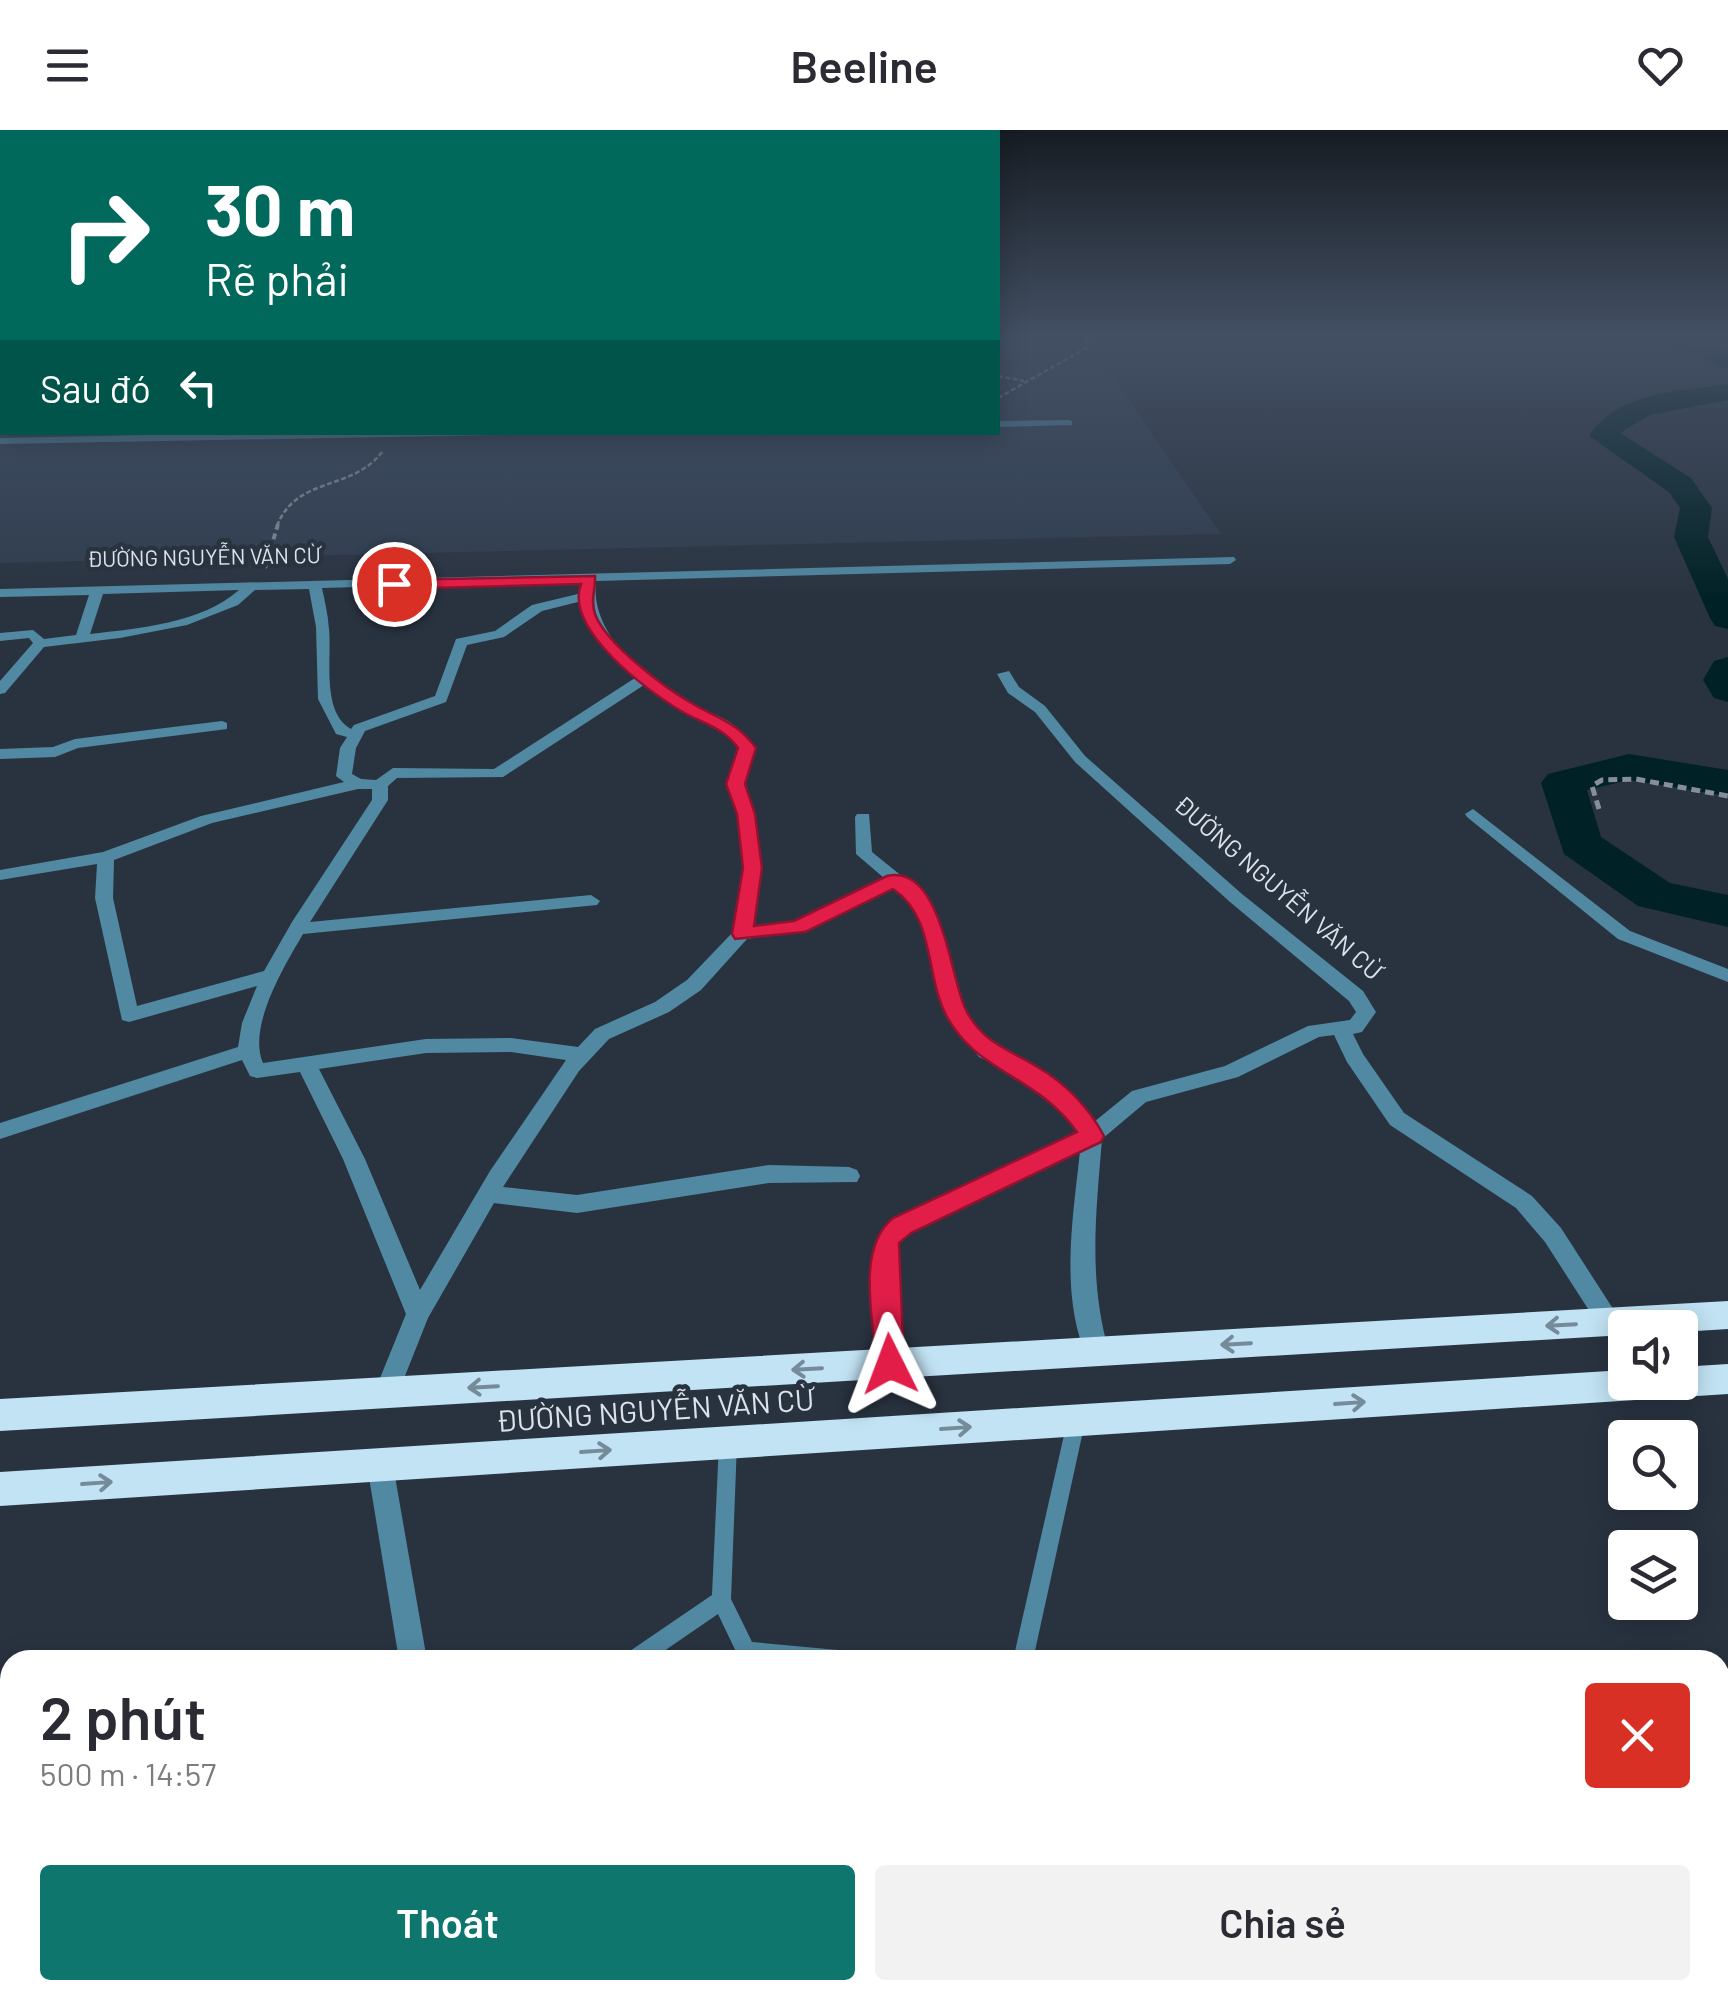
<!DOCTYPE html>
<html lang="vi">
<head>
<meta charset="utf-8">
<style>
	:root { --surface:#fff; --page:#f2f2f3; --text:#2b2b33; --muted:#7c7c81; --accent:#0f766e }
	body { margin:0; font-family:Barlow,sans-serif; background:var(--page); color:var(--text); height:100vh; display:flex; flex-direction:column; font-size:38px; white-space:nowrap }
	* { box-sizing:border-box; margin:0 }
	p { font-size:32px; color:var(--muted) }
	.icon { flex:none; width:55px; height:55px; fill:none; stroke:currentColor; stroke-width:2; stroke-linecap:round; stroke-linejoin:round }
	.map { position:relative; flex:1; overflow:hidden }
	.panel { position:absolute; left:0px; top:1520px; width:1730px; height:350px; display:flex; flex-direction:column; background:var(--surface); border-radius:30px 30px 0 0; box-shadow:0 5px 25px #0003 }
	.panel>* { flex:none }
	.guide { position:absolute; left:0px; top:0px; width:1000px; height:305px; box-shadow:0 5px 25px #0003; background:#00695c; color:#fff; overflow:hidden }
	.tools { position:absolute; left:1608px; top:1180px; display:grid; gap:20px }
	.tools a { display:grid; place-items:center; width:90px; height:90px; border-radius:10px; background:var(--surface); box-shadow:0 5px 25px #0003; font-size:50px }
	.pin { position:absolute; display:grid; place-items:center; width:85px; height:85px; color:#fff; margin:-42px; border:5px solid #fff; border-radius:50%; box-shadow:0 2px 10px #0007 }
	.me { position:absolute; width:110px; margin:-55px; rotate:357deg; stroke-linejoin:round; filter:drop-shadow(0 0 8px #0008) }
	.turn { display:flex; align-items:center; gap:35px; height:210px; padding:0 40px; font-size:45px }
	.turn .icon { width:130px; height:130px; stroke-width:2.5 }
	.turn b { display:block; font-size:70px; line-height:85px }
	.then { display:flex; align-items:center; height:95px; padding:0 40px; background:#0003; gap:20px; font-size:38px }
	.round { display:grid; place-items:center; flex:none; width:105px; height:105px; border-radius:10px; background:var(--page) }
	.overview { display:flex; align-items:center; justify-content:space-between; height:170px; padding:0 40px }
	h1 { font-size:60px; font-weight:600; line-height:75px }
	.button { display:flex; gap:20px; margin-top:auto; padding:20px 40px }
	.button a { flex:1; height:115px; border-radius:10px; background:var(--accent); color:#fff; font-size:40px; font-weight:600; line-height:115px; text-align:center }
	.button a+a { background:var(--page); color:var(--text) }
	header { display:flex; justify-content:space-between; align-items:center; height:130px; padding:0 40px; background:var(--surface); font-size:45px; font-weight:600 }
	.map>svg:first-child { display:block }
</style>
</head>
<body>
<header><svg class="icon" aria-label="menu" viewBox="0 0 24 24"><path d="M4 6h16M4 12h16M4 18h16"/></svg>Beeline<svg class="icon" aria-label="heart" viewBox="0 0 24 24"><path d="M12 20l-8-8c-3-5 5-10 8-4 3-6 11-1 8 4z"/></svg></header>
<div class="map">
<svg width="1728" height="1870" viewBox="0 0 1728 1870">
	<rect width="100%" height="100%" fill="#293340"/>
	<path fill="#2f3d4f" d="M0,209l2,93h996v-93h20l73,15 22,23 108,157 -1221,29z"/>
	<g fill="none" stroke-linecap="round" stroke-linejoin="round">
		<g fill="#002125" fill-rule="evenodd">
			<path d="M1658,209h36l34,14v17z"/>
			<path d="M1728,254v16l-78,15 -30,18 71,45 21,30 -4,29 20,42v50l-13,-3 -5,-8 -36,-81 6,-29 -11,-16 -80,-56c29,-45 90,-44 139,-52z"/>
			<path d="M1728,527v45l-14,-4 -11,-18 11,-19z"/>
			<path d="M1629,624l99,16v26l-99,-16 -42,10 14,47 69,46 58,12v32l-90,-21 -74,-52 -23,-71 7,-9z"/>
		</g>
		<g stroke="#868e99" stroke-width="2.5" stroke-dasharray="5 2.5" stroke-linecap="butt">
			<path d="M998,246l26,5"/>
			<path d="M998,268l90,-51 -1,-8"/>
			<path d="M277,396c19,-50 76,-35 105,-74"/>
		</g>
		<path stroke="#868e99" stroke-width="4" stroke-dasharray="6 4" stroke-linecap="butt" d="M265,438l13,-44"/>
		<path stroke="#868e99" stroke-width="5" stroke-dasharray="9 5" stroke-linecap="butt" d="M1599,679l-7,-23 10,-6 34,-1 92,17"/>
		<g fill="#5189a3" fill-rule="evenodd">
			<path d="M1076,1284l6,2 3,6 -52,238h-20l54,-238 3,-6z"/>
			<path d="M728,1305l6,2 3,6 -6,156 21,43 86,8 7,3 3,7h-104l-5,-2 -21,-44 -67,46h-27l3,-7 85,-58 7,-152 3,-6z"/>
			<rect x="1076" y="1860" width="24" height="10"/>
		</g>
		<g fill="#5189a3" fill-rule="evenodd">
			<path d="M1068,290l4,1v4l-74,2v-6z"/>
			<path d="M290,302h210l-5,3 -495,9v-6z"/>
			<path d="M1234,427l2,3 -6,4 -634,17c-6,54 48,95 89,119 32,18 47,15 70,48l-11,36 10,30 8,54 -10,59 42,-5 90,-44 -28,-24 -1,-37 2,-3h12l3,38 53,43 16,31 23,84 29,37 42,19 39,29 20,27 38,-31 93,-25 83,-40 42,-6 6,-8 -7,-11 -119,-99 -155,-140 -40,-50 -27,-19 -11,-19 12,-3 10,16 26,19 40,50 157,138 121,97 13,21 -14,20 -9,2 10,20 41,59 128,83 29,32 56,87 4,7 -4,7 -8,3 -8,-3 -56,-87 -29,-34 -126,-83 -43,-63 -13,-27 -15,2 -81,40 -92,25 -44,37c-6,75 -14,140 7,213l-3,8 -9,3 -9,-3c-29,-64 -15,-142 -8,-209l-178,86 -7,15 7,112 -3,8 -9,3 -9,-3 -3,-8 -5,-112 13,-28 193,-91 -19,-28 -39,-29 -42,-19 -31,-40 -25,-91 -14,-28 -15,-11 -90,44 -57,8 -46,51 -32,22 -60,27 -30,32 -76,116 74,8 192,-30 80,2 8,3 3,6 -3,6 -88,1 -192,30 -83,-10 -66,115 -33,83 -9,3 -9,-3 -3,-8 32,-79 -63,-155 -43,-87 -43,6 -7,-2 -8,-16 -242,79v-16l238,-76 4,-24 15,-37 -128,36 -7,-2 -27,-122 2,-34 -97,16v-10l103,-18 98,-36 143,-34 -8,-6 4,-28 7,-11 -11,-3 -18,-35 -2,-72 -7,-38 -54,1 -17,15 -51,20 -67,13 -76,9 -39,46 -5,1v-13l33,-38 -4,-5 -29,3v-8l33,-3 11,9 32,-4 13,-40 -89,2v-8zM583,451l-1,12 -50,12 -37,26 -39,8 -21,57 -81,29 -3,4c-30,-17 -19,-71 -22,-100 -1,-14 -4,-27 -7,-41zM239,460c-39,34 -100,38 -149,44l13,-40zM582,471c8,32 28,55 53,77l-141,91 -101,-1 -17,12 -15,-1 -9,-5 4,-26 9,-17 81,-29 21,-57 37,-8 38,-26zM644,555c30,24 76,34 95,63l-11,36 10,30 6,54 -11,64 -46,48 -32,22 -60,27 -17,18 -67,-9 -85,1 -163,24c-16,-36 22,-98 40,-129l294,-29 3,-4 -9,-6 -281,27 78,-122v-14l9,-8 106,-1zM358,659h14v11l-80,122 -28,49 -127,35 -24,-108 1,-38 98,-37zM511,922l55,8 -76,111 -70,119 -55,-131 -46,-90 107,-16z"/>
			<path d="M222,591l5,2v6l-149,19 -23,9 -55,2v-10l53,-2 22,-8z"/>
			<path d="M1473,679l157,122 98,38v13l-110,-43 -151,-122 -2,-3z"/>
			<path d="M380,1323l9,3 4,9 34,195h-28l-32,-195 4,-9z"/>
		</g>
		<g fill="#c2e3f4" fill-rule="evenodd">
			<path d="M1728,1171v28l-48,3v-4h-55v7l-1625,96v-32z"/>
			<path d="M1728,1234v30l-1728,112v-34l1625,-102v12h55v-15z"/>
		</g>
	</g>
	<defs><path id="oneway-shaft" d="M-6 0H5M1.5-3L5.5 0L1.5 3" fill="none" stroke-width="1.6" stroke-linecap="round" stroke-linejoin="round" transform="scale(2.5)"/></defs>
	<g stroke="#768b9a">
		<use href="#oneway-shaft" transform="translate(1561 1195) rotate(177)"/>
		<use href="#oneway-shaft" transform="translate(1236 1214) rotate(177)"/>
		<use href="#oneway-shaft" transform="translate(807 1239) rotate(177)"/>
		<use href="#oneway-shaft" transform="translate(483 1257) rotate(177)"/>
		<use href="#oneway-shaft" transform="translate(1350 1273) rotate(-4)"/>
		<use href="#oneway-shaft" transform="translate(956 1298) rotate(-4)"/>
		<use href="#oneway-shaft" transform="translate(596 1321) rotate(-4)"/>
		<use href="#oneway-shaft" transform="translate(97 1353) rotate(-4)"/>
	</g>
	<linearGradient id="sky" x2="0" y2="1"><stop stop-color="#171c23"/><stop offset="0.44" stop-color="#435064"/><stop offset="1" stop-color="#435064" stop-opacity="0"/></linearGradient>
	<rect width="1728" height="471" fill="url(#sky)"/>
	<path fill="#e11d48" stroke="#92132f" stroke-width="2.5" d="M595,446c1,13 -5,23 0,38 11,30 70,74 98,90 26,15 45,19 63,44l-11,36 10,30 7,54 -8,58 40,-5 93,-45c55,-13 63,103 79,134 16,32 42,39 70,56 29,17 52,40 68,70l-3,6 -190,91 -12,10 5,121 -4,9 -10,3 -10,-3 -4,-9c-2,-44 -21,-115 17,-146l184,-86c-40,-57 -101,-59 -131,-117 -21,-41 -11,-98 -53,-126l-88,43 -70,7 -3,-5 11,-66 -6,-54 -11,-30 12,-36c-15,-21 -35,-24 -57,-37 -35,-21 -117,-82 -100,-127l-187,5 -8,-5 8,-4z"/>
	<g text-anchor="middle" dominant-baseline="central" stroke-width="9" stroke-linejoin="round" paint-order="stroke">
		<g font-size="22" fill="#dce3eb" stroke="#293340">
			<text transform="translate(204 426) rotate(-1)">ĐƯỜNG NGUYỄN VĂN CỪ</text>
		</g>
		<g font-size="25" fill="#dce3eb" stroke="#293340">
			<text transform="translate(1279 757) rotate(41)">ĐƯỜNG NGUYỄN VĂN CỪ</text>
		</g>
		<g font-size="30" fill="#dce3eb" stroke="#293340">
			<text transform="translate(655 1279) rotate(-4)">ĐƯỜNG NGUYỄN VĂN CỪ</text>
		</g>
	</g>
</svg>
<div class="tools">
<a><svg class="icon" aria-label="sound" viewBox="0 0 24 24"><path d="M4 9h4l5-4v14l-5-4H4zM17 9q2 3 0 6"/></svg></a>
<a><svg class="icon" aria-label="search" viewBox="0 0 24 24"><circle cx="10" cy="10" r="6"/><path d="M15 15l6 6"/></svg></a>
<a><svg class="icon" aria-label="layers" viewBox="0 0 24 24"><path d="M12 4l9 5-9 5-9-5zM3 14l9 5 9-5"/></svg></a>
</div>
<div class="pin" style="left:394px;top:454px;background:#d93025"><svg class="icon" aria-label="arrive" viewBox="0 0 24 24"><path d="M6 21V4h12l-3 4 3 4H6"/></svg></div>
<svg class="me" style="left:890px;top:1234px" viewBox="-20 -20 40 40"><path d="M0-17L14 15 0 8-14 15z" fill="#e11d48" stroke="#fff" stroke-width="4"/></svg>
<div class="guide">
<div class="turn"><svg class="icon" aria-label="right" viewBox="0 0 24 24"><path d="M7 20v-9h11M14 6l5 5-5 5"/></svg><div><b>30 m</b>Rẽ phải</div></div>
<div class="then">Sau đó<svg class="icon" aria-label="left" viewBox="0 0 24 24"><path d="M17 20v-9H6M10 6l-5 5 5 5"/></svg></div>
</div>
<section class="panel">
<div class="overview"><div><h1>2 phút</h1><p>500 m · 14:57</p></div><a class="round" style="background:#d93025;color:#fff"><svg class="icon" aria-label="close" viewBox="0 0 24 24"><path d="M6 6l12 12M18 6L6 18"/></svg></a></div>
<div class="button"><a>Thoát</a><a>Chia sẻ</a></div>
</section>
</div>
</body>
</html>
